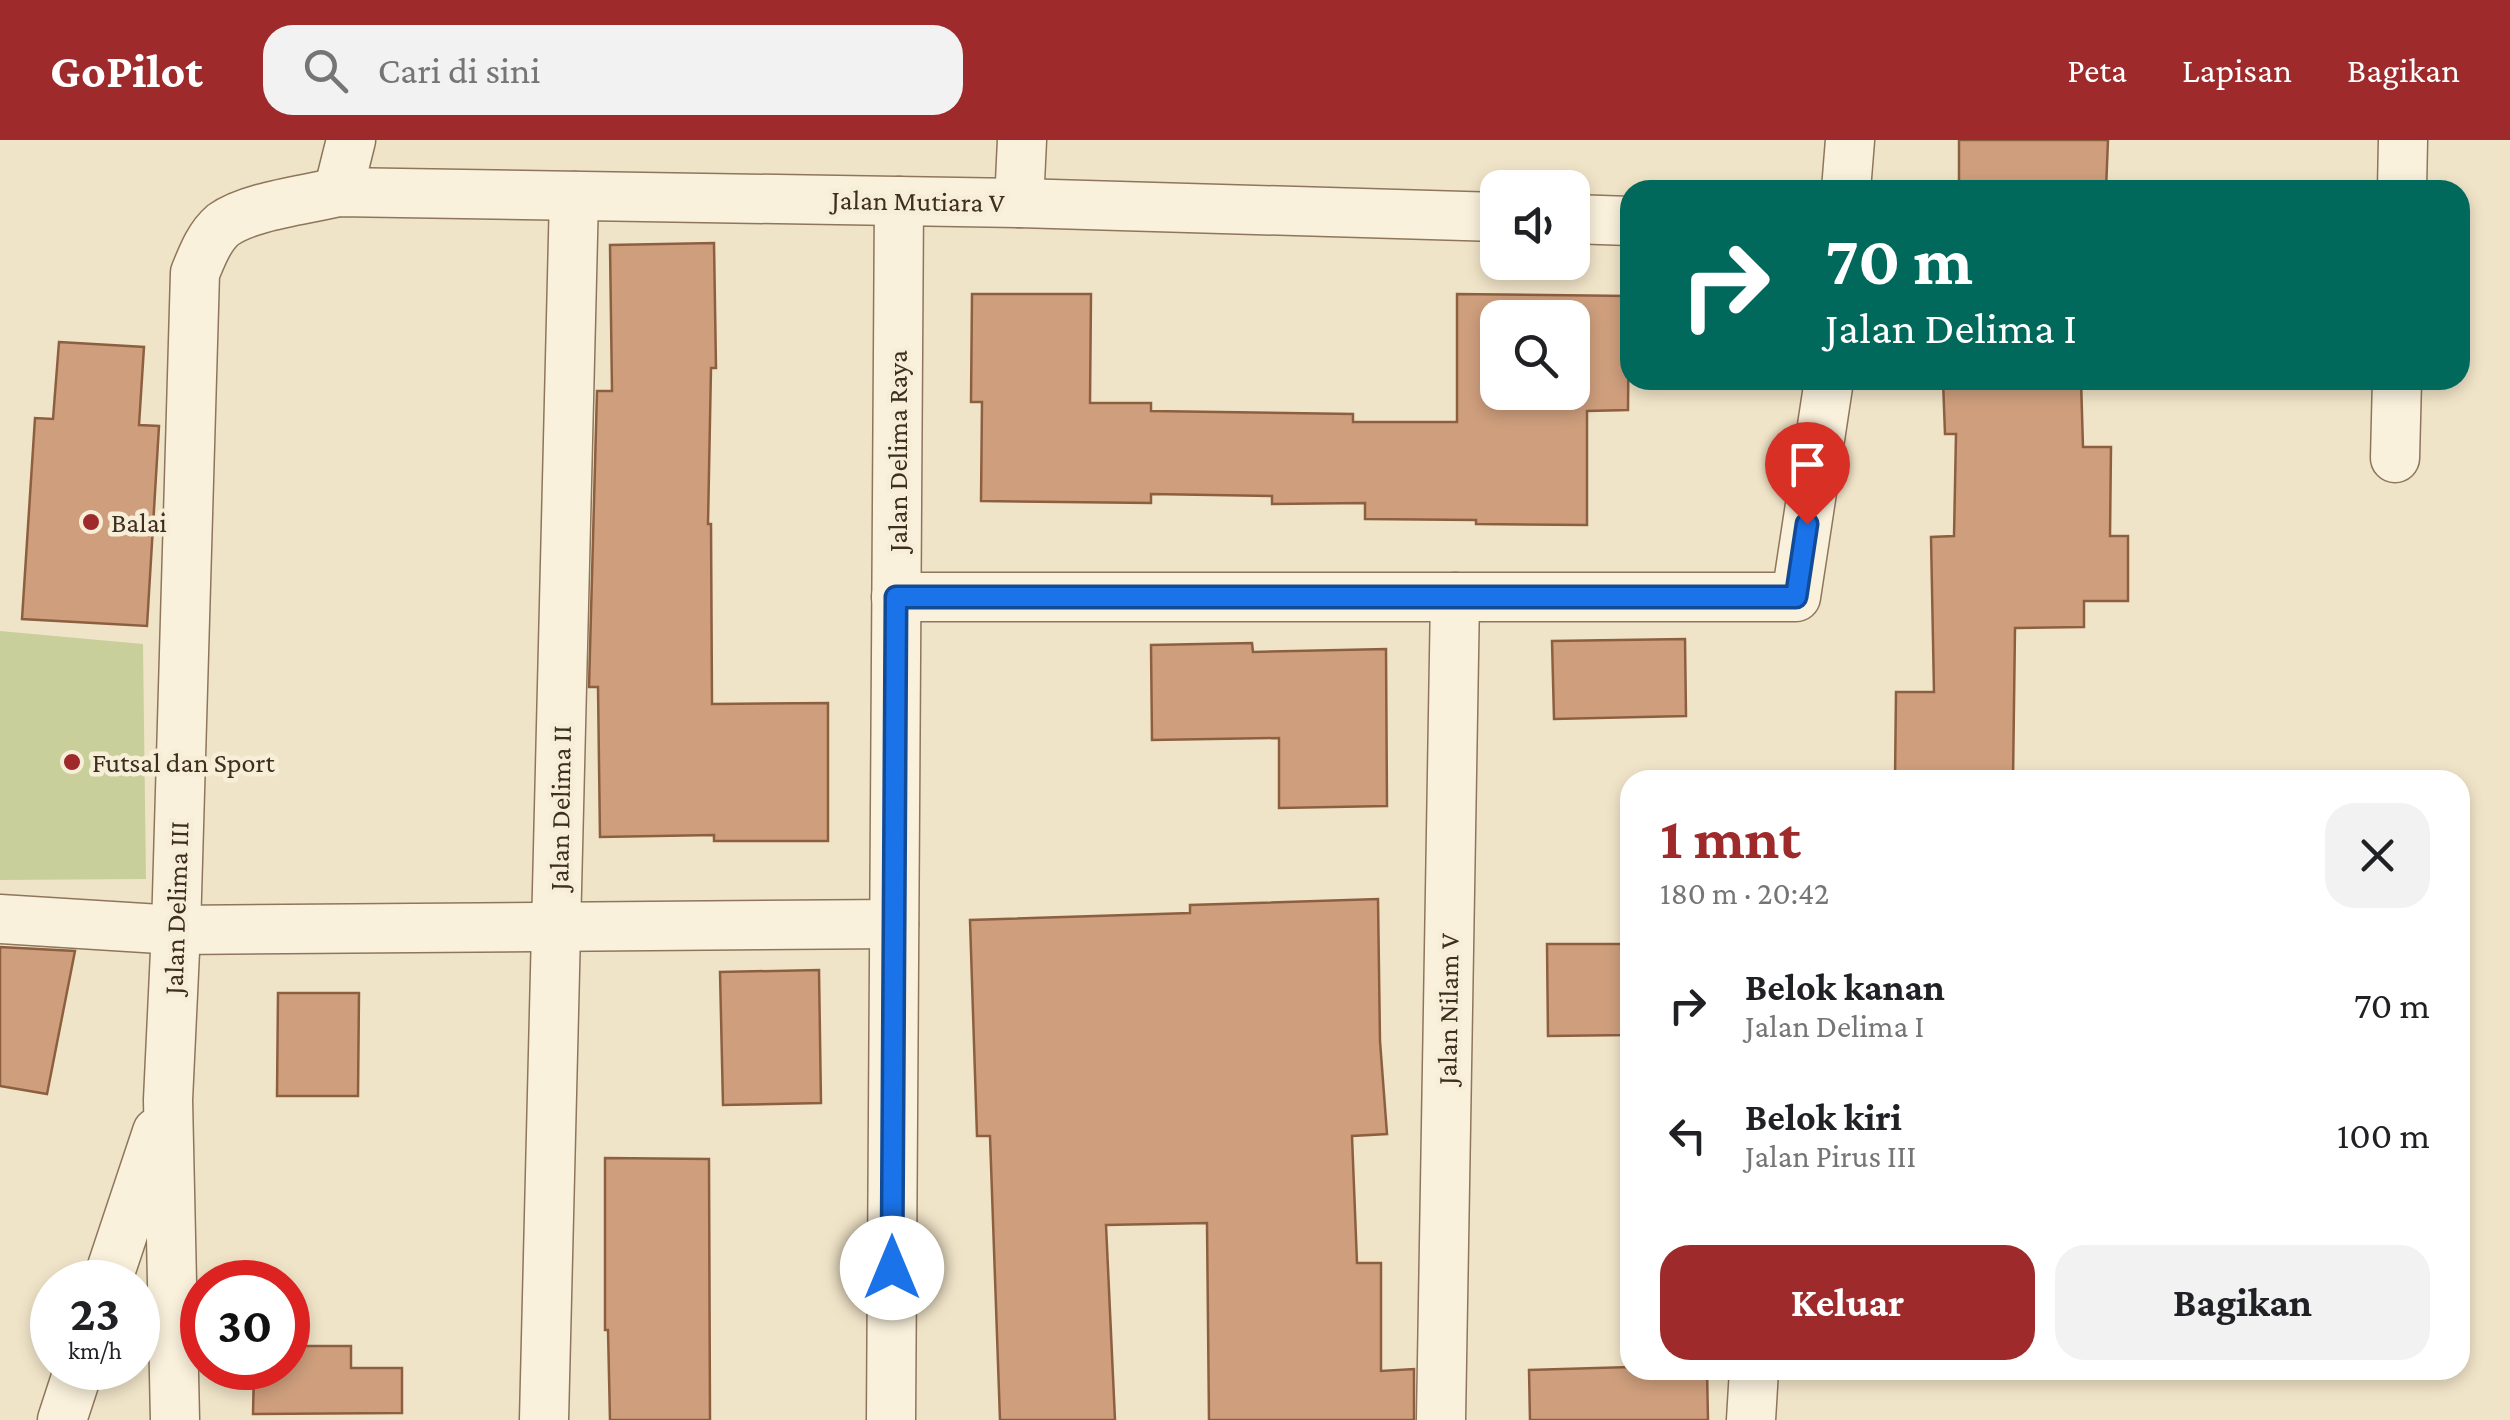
<!DOCTYPE html>
<html lang="id">
<head>
<meta charset="utf-8">
<style>
	:root { --surface:#fff; --page:#f2f2f2; --text:#202124; --muted:#757577; --accent:#9e2a2b }
	body { margin:0; font-family:"Crimson Pro",serif; background:var(--page); color:var(--text); height:100vh; display:flex; flex-direction:column; font-size:38px; white-space:nowrap }
	* { box-sizing:border-box; margin:0 }
	p { font-size:32px; color:var(--muted) }
	.icon { flex:none; width:55px; height:55px; fill:none; stroke:currentColor; stroke-width:2; stroke-linecap:round; stroke-linejoin:round }
	.map { position:relative; flex:1; overflow:hidden }
	.drawer { position:absolute; left:1620px; top:630px; width:850px; height:610px; display:flex; flex-direction:column; background:var(--surface); border-radius:30px; box-shadow:0 5px 15px #0003 }
	.drawer>* { flex:none }
	.guide { position:absolute; left:1620px; top:40px; width:850px; height:210px; border-radius:30px; box-shadow:0 5px 15px #0003; background:#00695c; color:#fff; overflow:hidden }
	.fabs { position:absolute; left:1480px; top:30px; display:grid; gap:20px }
	.fabs a { display:grid; place-items:center; width:110px; height:110px; border-radius:20px; background:var(--surface); box-shadow:0 5px 15px #0003; font-size:50px }
	.speed { position:absolute; left:30px; top:1120px; display:flex; gap:20px; font-size:50px; font-weight:700; text-align:center }
	.speed>* { display:grid; place-content:center; width:130px; height:130px; border-radius:50%; background:var(--surface); box-shadow:0 5px 15px #0003; line-height:1 }
	.speed small { font-size:25px; font-weight:400 }
	.speed .limit { border:15px solid #d22; background:#fff; color:#111 }
	.pin { position:absolute; display:grid; place-items:center; width:85px; height:85px; color:#fff; margin:-102px -42px; border-radius:50% 50% 50% 0; rotate:-45deg; box-shadow:0 0 10px #0007 }
	.pin .icon { rotate:45deg }
	.me { position:absolute; width:110px; margin:-55px; rotate:0deg; stroke-linejoin:round; filter:drop-shadow(0 0 8px #0008) }
	.turn { display:flex; align-items:center; gap:35px; height:210px; padding:0 40px; font-size:45px }
	.turn .icon { width:130px; height:130px; stroke-width:2.5 }
	.turn b { display:block; font-size:70px; line-height:85px }
	.round { display:grid; place-items:center; flex:none; width:105px; height:105px; border-radius:30px; background:var(--page) }
	.overview { display:flex; align-items:center; justify-content:space-between; height:170px; padding:0 40px }
	h1 { font-size:60px; font-weight:700; line-height:75px; color:var(--accent) }
	.primary-button { display:flex; gap:20px; margin-top:auto; padding:20px 40px }
	.primary-button a { flex:1; height:115px; border-radius:30px; background:var(--accent); color:#fff; font-size:40px; font-weight:700; line-height:115px; text-align:center }
	.primary-button a+a { background:var(--page); color:var(--text) }
	ul { padding:0; list-style:none }
	li { display:flex; align-items:center; gap:30px; height:130px; padding:0 40px }
	li div { flex:1 }
	li b { display:block; font-size:38px }
	li em { font-style:normal }
	header { display:flex; align-items:center; gap:60px; box-sizing:border-box; height:140px; padding:0 50px; background:var(--accent); color:#fff }
	header strong { font-size:48px }
	nav { display:flex; gap:55px; margin-inline-start:auto; font-size:35px }
	.search { width:700px; height:90px; background:var(--page); display:flex; align-items:center; gap:25px; box-sizing:border-box; padding:0 35px; border-radius:30px; color:var(--muted); font-size:38px }
	.map>svg:first-child { display:block }
</style>
</head>
<body>
<header>
<strong>GoPilot</strong>
<div class="search"><svg class="icon" aria-label="search" viewBox="0 0 24 24"><circle cx="10" cy="10" r="6"/><path d="M15 15l6 6"/></svg>Cari di sini</div>
<nav><a>Peta</a><a>Lapisan</a><a>Bagikan</a></nav>
</header>
<div class="map">
<svg width="2510" height="1280" viewBox="0 0 2510 1280">
	<rect width="100%" height="100%" fill="#f0e4c8"/>
	<path fill="#c9cf9b" d="M0,491l143,13 3,235 -146,1z"/>
	<g fill="#cf9f7d" stroke="#8d5f41" stroke-width="2.5" fill-rule="evenodd">
		<path d="M1959,0h149l-2,50h-147z"/>
		<path d="M714,103l2,125h-5l-3,156h3l1,180 116,-1v138h-114v-6l-114,2 -2,-150h-9l8,-296h15l-2,-146z"/>
		<path d="M972,154h119l-1,109h61v8l202,3v8h104v-128l172,2 -1,114 -41,1v114l-111,-1v-4l-111,-1v-16l-93,1v-8l-121,-2v9l-170,-2 1,-99h-11zM1498,178h74v74h-74z"/>
		<path d="M59,202l85,5 -5,78 20,1 -12,200 -125,-7 13,-201 18,1z"/>
		<path d="M1943,240h138l2,67h28l-1,89h18v65h-44v26l-69,1 -2,152h-118l1,-88h38l-3,-155 23,-1 2,-102h-11z"/>
		<path d="M1685,499l1,77 -132,3 -2,-78z"/>
		<path d="M1252,503l1,9 133,-3 1,157 -108,2v-70l-127,2 -1,-95z"/>
		<path d="M1378,759l2,142 7,93 -35,2 5,127h24v108l33,-2v51h-205l-2,-197 -101,2 9,195h-115l-10,-284h-13l-7,-216 220,-7v-8z"/>
		<path d="M1547,804h83v91l-82,1z"/>
		<path d="M0,807l75,4 -28,143 -47,-8z"/>
		<path d="M819,830l2,133 -98,2 -3,-133z"/>
		<path d="M278,853h81l-1,103h-81z"/>
		<path d="M605,1018l104,1 1,261h-100l-2,-90h-3z"/>
		<path d="M288,1206h63v22h51v45l-149,1 1,-46h34z"/>
		<path d="M1630,1227v3h77l1,50h-178l-1,-50z"/>
	</g>
	<g fill="none" stroke-linecap="round" stroke-linejoin="round">
		<g stroke="#8d765c" stroke-width="51">
			<g id="street">
				<path d="M1846,50l4,-50"/>
				<path d="M2402,50l1,-50"/>
				<path d="M338,52l13,-52"/>
				<path d="M1019,63l3,-63"/>
				<path d="M1572,79l58,2"/>
				<path d="M2395,318l2,-78"/>
				<path d="M896,457h900l33,-217"/>
				<path d="M0,779l176,11 718,-6"/>
				<path d="M107,1142l50,-150"/>
				<path d="M62,1280l17,-52"/>
				<path d="M175,1280l-7,-320 8,-170 19,-657c7,-17 14,-36 28,-48 26,-19 83,-25 115,-33l681,11 479,14"/>
				<path d="M544,1280l30,-1224"/>
				<path d="M891,1280l8,-1219"/>
				<path d="M1441,1280l14,-823"/>
				<path d="M1751,1280l3,-50"/>
			</g>
		</g>
		<use href="#street" stroke="#faf1dc" stroke-width="48"/>
	</g>
	<g fill="none" stroke-linecap="round" stroke-linejoin="round">
		<g stroke="#114b97" stroke-width="25">
			<path id="route" d="M892,1128l4,-671h900l11,-73"/>
		</g>
		<use href="#route" stroke="#1a73e8" stroke-width="18"/>
	</g>
	<g fill="#9e2a2b" stroke="#f7eed8" stroke-width="4">
		<circle cx="91" cy="382" r="10"/>
		<circle cx="72" cy="622" r="10"/>
	</g>
	<g text-anchor="middle" dominant-baseline="central" stroke-width="9" stroke-linejoin="round" paint-order="stroke">
		<g font-size="28" fill="#3d2e20" stroke="#f7eed8">
			<text transform="translate(918 61) rotate(1)">Jalan Mutiara V</text>
			<text transform="translate(897 311) rotate(-90)">Jalan Delima Raya</text>
			<text transform="translate(560 668) rotate(-89)">Jalan Delima II</text>
			<text transform="translate(176 768) rotate(-88)">Jalan Delima III</text>
			<text transform="translate(1448 869) rotate(-89)">Jalan Nilam V</text>
		</g>
		<g font-size="28" fill="#3d2e20" stroke="#f7eed8" text-anchor="start">
			<text x="111" y="382">Balai</text>
			<text x="92" y="622">Futsal dan Sport</text>
		</g>
	</g>
</svg>
<div class="fabs">
<a><svg class="icon" aria-label="sound" viewBox="0 0 24 24"><path d="M4 9h4l5-4v14l-5-4H4zM17 9q2 3 0 6"/></svg></a>
<a><svg class="icon" aria-label="search" viewBox="0 0 24 24"><circle cx="10" cy="10" r="6"/><path d="M15 15l6 6"/></svg></a>
</div>
<div class="speed"><div>23<small>km/h</small></div><div class="limit">30</div></div>
<div class="pin" style="left:1807px;top:384px;background:#d93025"><svg class="icon" aria-label="arrive" viewBox="0 0 24 24"><path d="M6 21V4h12l-3 4 3 4H6"/></svg></div>
<svg class="me" style="left:892px;top:1128px" viewBox="-20 -20 40 40"><circle r="19" fill="#fff"/><path d="M0-13L10 11 0 6-10 11z" fill="#1a73e8"/></svg>
<div class="guide">
<div class="turn"><svg class="icon" aria-label="right" viewBox="0 0 24 24"><path d="M7 20v-9h11M14 6l5 5-5 5"/></svg><div><b>70 m</b>Jalan Delima I</div></div>
</div>
<section class="drawer">
<div class="overview"><div><h1>1 mnt</h1><p>180 m · 20:42</p></div><a class="round"><svg class="icon" aria-label="close" viewBox="0 0 24 24"><path d="M6 6l12 12M18 6L6 18"/></svg></a></div>
<ul>
<li><svg class="icon" aria-label="right" viewBox="0 0 24 24"><path d="M7 20v-9h11M14 6l5 5-5 5"/></svg><div><b>Belok kanan</b><p>Jalan Delima I</p></div><em>70 m</em></li>
<li><svg class="icon" aria-label="left" viewBox="0 0 24 24"><path d="M17 20v-9H6M10 6l-5 5 5 5"/></svg><div><b>Belok kiri</b><p>Jalan Pirus III</p></div><em>100 m</em></li>
</ul>
<div class="primary-button"><a>Keluar</a><a>Bagikan</a></div>
</section>
</div>
</body>
</html>
